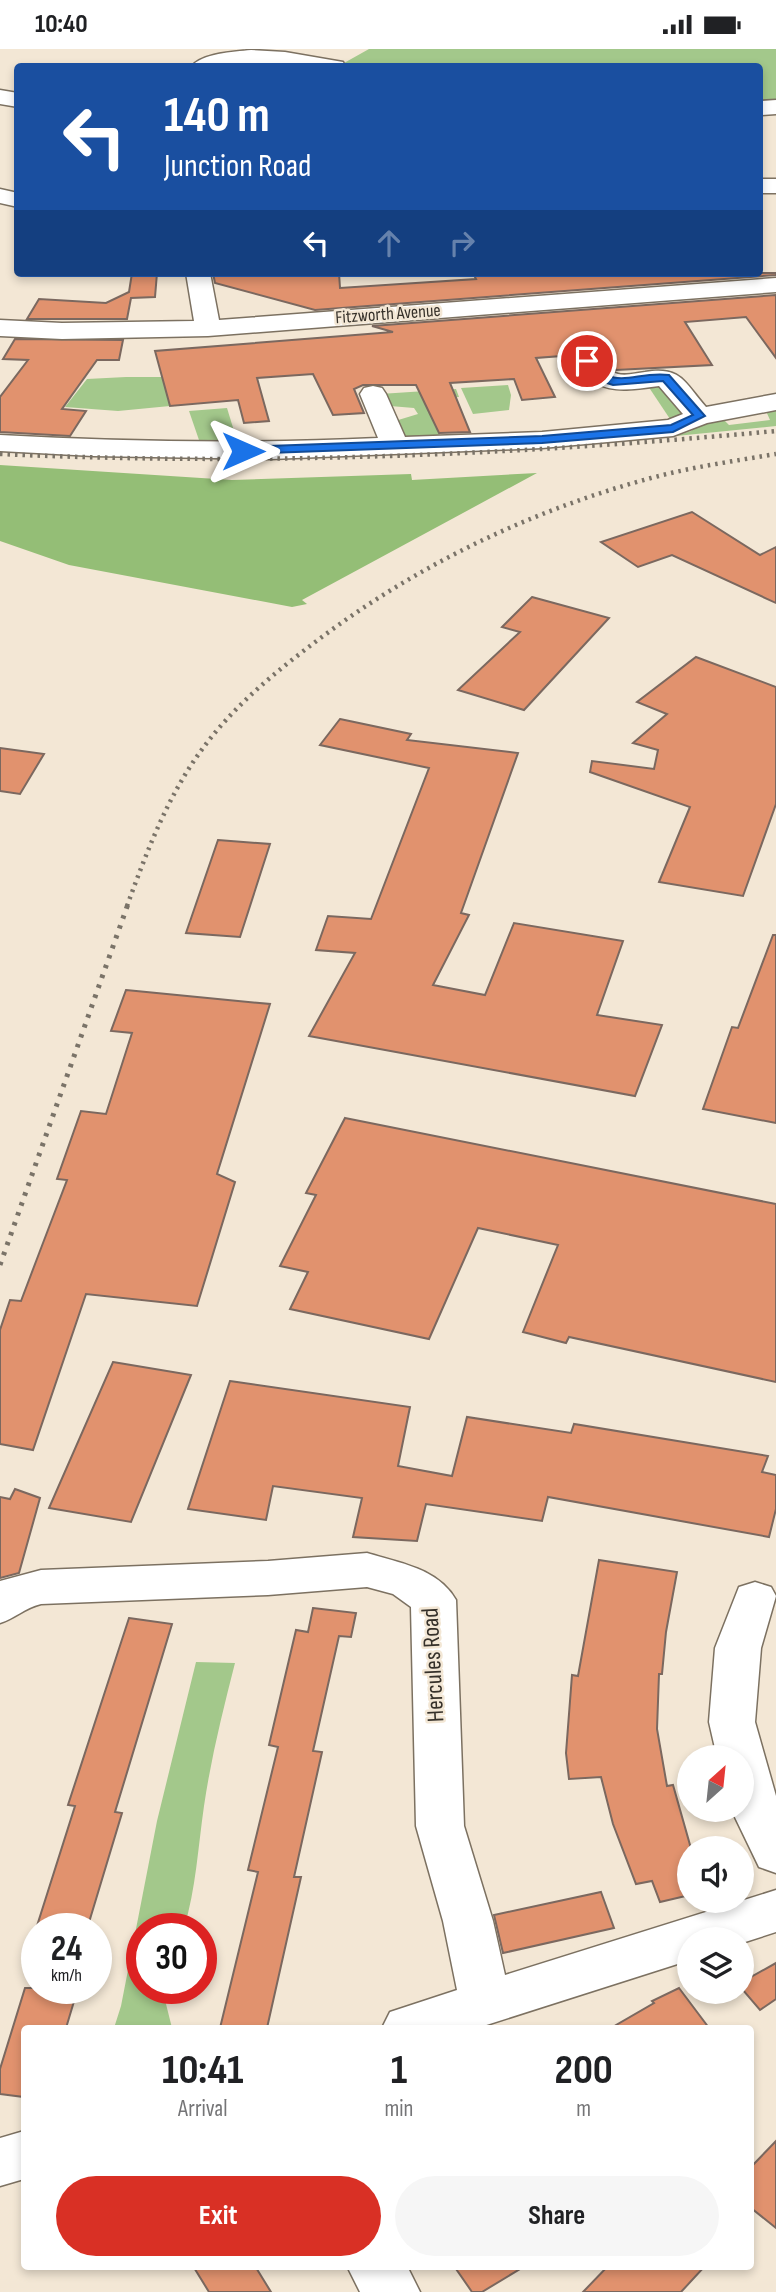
<!DOCTYPE html>
<html lang="en">
<head>
<meta charset="utf-8">
<style>
	:root { --surface:#fff; --page:#f6f6f6; --text:#202124; --muted:#757577; --accent:#d93025 }
	body { margin:0; font-family:"Sofia Sans Condensed",sans-serif; background:var(--page); color:var(--text); height:100vh; display:flex; flex-direction:column; font-size:26px; white-space:nowrap }
	* { box-sizing:border-box; margin:0 }
	p { font-size:23px; color:var(--muted) }
	.icon { flex:none; width:38px; height:38px; fill:none; stroke:currentColor; stroke-width:2; stroke-linecap:round; stroke-linejoin:round }
	.map { position:relative; flex:1; overflow:hidden }
	.sheet { position:absolute; left:21px; top:1976px; width:733px; height:245px; display:flex; flex-direction:column; background:var(--surface); border-radius:7px; box-shadow:0 4px 10px #0003 }
	.sheet>* { flex:none }
	.top-card { position:absolute; left:14px; top:14px; width:749px; height:214px; border-radius:7px; box-shadow:0 4px 10px #0003; background:#1a4fa0; color:#fff; overflow:hidden }
	.needle { width:46px; rotate:27deg }
	.buttons { position:absolute; left:677px; top:1696px; display:grid; gap:14px }
	.buttons a { display:grid; place-items:center; width:77px; height:77px; border-radius:50%; background:var(--surface); box-shadow:0 4px 10px #0003; font-size:35px }
	.speed { position:absolute; left:21px; top:1864px; display:flex; gap:14px; font-size:35px; font-weight:700; text-align:center }
	.speed>* { display:grid; place-content:center; width:91px; height:91px; border-radius:50%; background:var(--surface); box-shadow:0 4px 10px #0003; line-height:1 }
	.speed small { font-size:18px; font-weight:400 }
	.speed .limit { border:10px solid #d22; background:#fff; color:#111 }
	.pin { position:absolute; display:grid; place-items:center; width:60px; height:60px; color:#fff; margin:-30px; border:4px solid #fff; border-radius:50%; box-shadow:0 2px 7px #0007 }
	.me { position:absolute; width:77px; margin:-38px; rotate:90deg; stroke-linejoin:round; filter:drop-shadow(0 0 5px #0008) }
	.turn { display:flex; align-items:center; gap:24px; height:147px; padding:0 35px; font-size:32px }
	.turn .icon { width:91px; height:91px; stroke-width:2.5 }
	.turn b { display:block; font-size:49px; line-height:60px }
	.lanes { display:flex; align-items:center; height:66px; padding:0 35px; background:#0003; justify-content:center; gap:35px; direction:ltr }
	.lanes .off { opacity:.35 }
	.eta { display:flex; justify-content:space-evenly; align-items:center; height:119px; text-align:center }
	.eta b { font-size:42px; font-weight:700; line-height:49px }
	.button { display:flex; gap:14px; margin-top:auto; padding:14px 35px }
	.button a { flex:1; height:80px; border-radius:42px; background:var(--accent); color:#fff; font-size:28px; font-weight:700; line-height:80px; text-align:center }
	.button a+a { background:var(--page); color:var(--text) }
	.status { display:flex; justify-content:space-between; align-items:center; height:49px; padding:0 35px; background:var(--surface); direction:ltr }
	.status svg { height:19px; fill:currentColor }
	.map>svg:first-child { display:block }
</style>
</head>
<body>
<div class="status"><b>10:40</b><svg viewBox="0 0 49 12"><path d="M0 12V9h3v3zM5 12V6h3v6zM10 12V3h3v9zM15 12V0h3v12zM26 1h20v11H26zM47 4h2v5h-2z"/></svg></div>
<div class="map">
<svg width="776" height="2243" viewBox="0 0 776 2243">
	<rect width="100%" height="100%" fill="#f3e7d5"/>
	<g fill="#a3c88b">
		<path d="M369,0h407v50l-16,1v-33h-396l-20,-4z"/>
		<path d="M126,328h38l6,29 -52,5 -53,-4 22,-28z"/>
		<path d="M646,334l13,1 26,29 -15,6z"/>
		<path d="M508,336l3,10 -2,15 -36,4 -12,-26z"/>
		<path d="M456,340l3,8 -31,2 4,20 10,20 -37,3 -10,-21 23,-7 -4,-6 -24,-2 -10,-12z"/>
		<path d="M776,357v20l-100,10 15,-5 7,-7 25,-5 6,6 41,-5 -4,-9z"/>
		<path d="M227,359l11,36 -38,-1 -11,-32z"/>
		<path d="M196,1613l39,1c-12,47 -24,95 -31,143 -6,41 -8,83 -20,122l-42,1v59h24l-2,8 8,32h-58l7,-22 36,-185z"/>
	</g>
	<path fill="#94be76" d="M0,416l232,15 179,-6 1,6 125,-7 -235,127 5,4 -15,3 -223,-42 -69,-24z"/>
	<g fill="#e1926e" stroke="#7b685f" stroke-width="2">
		<path d="M132,224h25l-2,24 -24,1 -4,21h-100l12,-20 67,4 23,-11z"/>
		<path d="M213,224h126l1,15 136,-9 -2,-4 31,-2h271v2l-461,35 -100,-27z"/>
		<path d="M776,246v63l-30,-41 -61,5 27,43 -96,5 -19,-15 -11,-5 -11,5 -39,3 19,39 -33,3 -8,-21 -64,4 20,49 -31,1 -23,-48h-53l-9,4 10,24 -31,2 -20,-41 -56,4 12,43 -25,2 -6,-23 -68,6 -15,-55 238,-19 -21,-6z"/>
		<path d="M15,290l108,1 -4,20h-22l-35,49 24,2 -16,25 -70,-4v-35l28,-37 -25,-1z"/>
		<path d="M692,463l68,43 16,-8v56l-104,-48 -34,12 -37,-25z"/>
		<path d="M532,548l77,21 -85,92 -66,-20 62,-58 -18,-5z"/>
		<path d="M696,608l80,30v117l-33,92 -84,-14 31,-75 -100,-35 2,-11 62,8 4,-19 -25,-7 34,-29 -30,-12z"/>
		<path d="M340,670l71,15 -4,6 111,13 -57,160 8,2 -36,70 52,10 29,-72 109,18 -26,74 65,10 -27,71 -326,-60 46,-83 -39,-3 12,-34 43,3 58,-151 -109,-23z"/>
		<path d="M0,699l44,6 -24,40 -20,-3z"/>
		<path d="M218,791l52,4 -30,93 -54,-4z"/>
		<path d="M773,886h3v188l-73,-14 29,-82 6,1z"/>
		<path d="M126,941l144,14 -53,170 18,8 -38,124 -111,-12 -53,156 -33,-6v-114l10,-30 11,1 22,-58 24,-63 -10,-1 24,-68 25,3 26,-81 -21,-2z"/>
		<path d="M345,1069l431,86v178l-207,-45 -3,6 -43,-11 35,-87 -80,-17 -49,111 -139,-30 18,-37 -28,-6 36,-71 -10,-2z"/>
		<path d="M113,1313l78,13 -60,147 -82,-14z"/>
		<path d="M230,1332l180,26 -12,59 54,10 15,-59 104,16 3,-9 194,32 -6,16 14,3v34l-7,28 -221,-40 -6,24 -116,-17 -9,37 -64,-4 9,-39 -89,-12 -7,34 -78,-11z"/>
		<path d="M15,1440l25,9 -21,75 -19,5v-81l10,2z"/>
		<path d="M599,1511l78,12 -11,60 -4,42h-3l-2,55 10,57 6,-1 17,60v50l-30,7 -8,-21 -16,3 -23,-60 -12,-47 -32,2 -3,-26 6,-78 6,1z"/>
		<path d="M313,1559l43,5 -5,24 -12,-1 -26,115 9,1 -28,125h7l-34,151h-47l38,-156 -10,-2 30,-123 -9,-2 27,-115 12,2z"/>
		<path d="M129,1569l43,6 -57,188 7,1 -35,116h-51l39,-123 -7,-1z"/>
		<path d="M601,1843l13,36 -111,25 -9,-38z"/>
		<path d="M776,1914v36l-16,11 -18,-21v-7z"/>
		<path d="M25,1939h53l-12,40h-42v69l-24,-3v-25z"/>
		<path d="M679,1939l30,40h-98l43,-25 -2,-2z"/>
		<path d="M776,2092v87l-25,-20v-41z"/>
		<path d="M193,2217h62l16,26h-62z"/>
		<path d="M454,2217h71l-43,26h-10z"/>
		<path d="M608,2217h97l-24,26h-98z"/>
	</g>
	<g fill="none" stroke-linecap="round" stroke-linejoin="round">
		<g stroke="#7c7161" stroke-width="3">
			<g id="minor">
				<path d="M251,1l34,2 58,10 2,5 -94,-4 -60,4c11,-14 42,-15 60,-17z"/>
				<path d="M0,41l18,3v14l-18,-3z"/>
				<path d="M776,51v14l-16,1v-14z"/>
				<rect x="760" y="130" width="16" height="14"/>
				<path d="M0,140l18,4v14l-18,-4z"/>
				<path d="M186,224h24l9,47 557,-42v14l-568,44 -146,3 -62,-3v-16l62,3 132,-2z"/>
				<path d="M587,304c13,3 18,18 31,21 8,2 19,-1 27,-2 36,-6 39,10 61,35l70,-13v16l-69,13 -34,13 -131,12 -271,11 -178,-3 -93,-5v-16c126,7 252,9 378,3l-18,-44 4,-6 9,-2 9,2 4,6 19,43 137,-5 126,-12 15,-6 -24,-28c-38,5 -61,10 -85,-25l4,-6z"/>
				<path d="M367,1504c32,10 71,15 89,47l8,226 29,95 12,54 271,-85v42l-34,11v-4h-52v21l-213,68h-95l8,-16 67,-22 -14,-69 -27,-95 -5,-219 -18,-13 -26,-7 -99,8 -227,9c-17,4 -25,14 -41,19v-42l41,-11 227,-9z"/>
				<path d="M755,1533l16,5 5,9 -15,52 -6,74 21,74v77l-17,-6 -27,-56 10,-2v-52h-25l-8,-35 6,-74 24,-61z"/>
				<path d="M24,2082v48l-24,7v-48z"/>
				<path d="M347,2217h60l13,26h-60z"/>
			</g>
		</g>
		<use href="#minor" fill="#fff" fill-rule="evenodd"/>
		<g stroke="#7a7368" stroke-width="4.5" stroke-dasharray="2.5 5" stroke-linecap="butt">
			<path d="M0,405c260,12 517,1 776,-23"/>
			<path d="M127,857c20,-55 41,-111 76,-158 30,-41 71,-75 111,-105 101,-77 215,-132 337,-165 41,-11 83,-17 125,-24"/>
		</g>
		<path stroke="#7a7368" stroke-width="5" stroke-dasharray="3.5 7" stroke-linecap="butt" d="M0,1216l128,-361"/>
	</g>
	<path fill="#1a73e8" stroke="#114b97" stroke-width="2" d="M583,310h7c26,35 44,11 79,16l36,41 -32,16 -131,11 -299,11 -6,-3 6,-4 299,-11 129,-11 22,-10 -30,-34 -50,4 -19,-6 -13,-18z"/>
	<g text-anchor="middle" dominant-baseline="central" stroke-width="5" stroke-linejoin="round" paint-order="stroke">
		<g font-size="18" fill="#36312a" stroke="#f3e7d5">
			<text transform="translate(388 265) rotate(-4)">Fitzworth Avenue</text>
		</g>
		<g font-size="24" fill="#36312a" stroke="#f3e7d5">
			<text transform="translate(433 1616) rotate(-93)">Hercules Road</text>
		</g>
	</g>
</svg>
<div class="buttons">
<a><svg class="needle" viewBox="-14 -14 28 28"><path d="M0-13l5 13h-10z" fill="#e53935"/><path d="M0 13l5-13h-10z" fill="#757577"/></svg></a>
<a><svg class="icon" aria-label="sound" viewBox="0 0 24 24"><path d="M4 9h4l5-4v14l-5-4H4zM17 9q2 3 0 6"/></svg></a>
<a><svg class="icon" aria-label="layers" viewBox="0 0 24 24"><path d="M12 4l9 5-9 5-9-5zM3 14l9 5 9-5"/></svg></a>
</div>
<div class="speed"><div>24<small>km/h</small></div><div class="limit">30</div></div>
<div class="pin" style="left:587px;top:312px;background:#d93025"><svg class="icon" aria-label="arrive" viewBox="0 0 24 24"><path d="M6 21V4h12l-3 4 3 4H6"/></svg></div>
<svg class="me" style="left:243px;top:402px" viewBox="-20 -20 40 40"><path d="M0-17L14 15 0 8-14 15z" fill="#1a73e8" stroke="#fff" stroke-width="4"/></svg>
<div class="top-card">
<div class="turn"><svg class="icon" aria-label="left" viewBox="0 0 24 24"><path d="M17 20v-9H6M10 6l-5 5 5 5"/></svg><div><b>140 m</b>Junction Road</div></div>
<div class="lanes"><svg class="icon" aria-label="left" viewBox="0 0 24 24"><path d="M17 20v-9H6M10 6l-5 5 5 5"/></svg><svg class="icon off" aria-label="ahead" viewBox="0 0 24 24"><path d="M12 20V5M6 11l6-6 6 6"/></svg><svg class="icon off" aria-label="right" viewBox="0 0 24 24"><path d="M7 20v-9h11M14 6l5 5-5 5"/></svg></div>
</div>
<section class="sheet">
<div class="eta">
<div><b>10:41</b><p>Arrival</p></div>
<div><b>1</b><p>min</p></div>
<div><b>200</b><p>m</p></div>
</div>
<div class="button"><a>Exit</a><a>Share</a></div>
</section>
</div>
</body>
</html>
